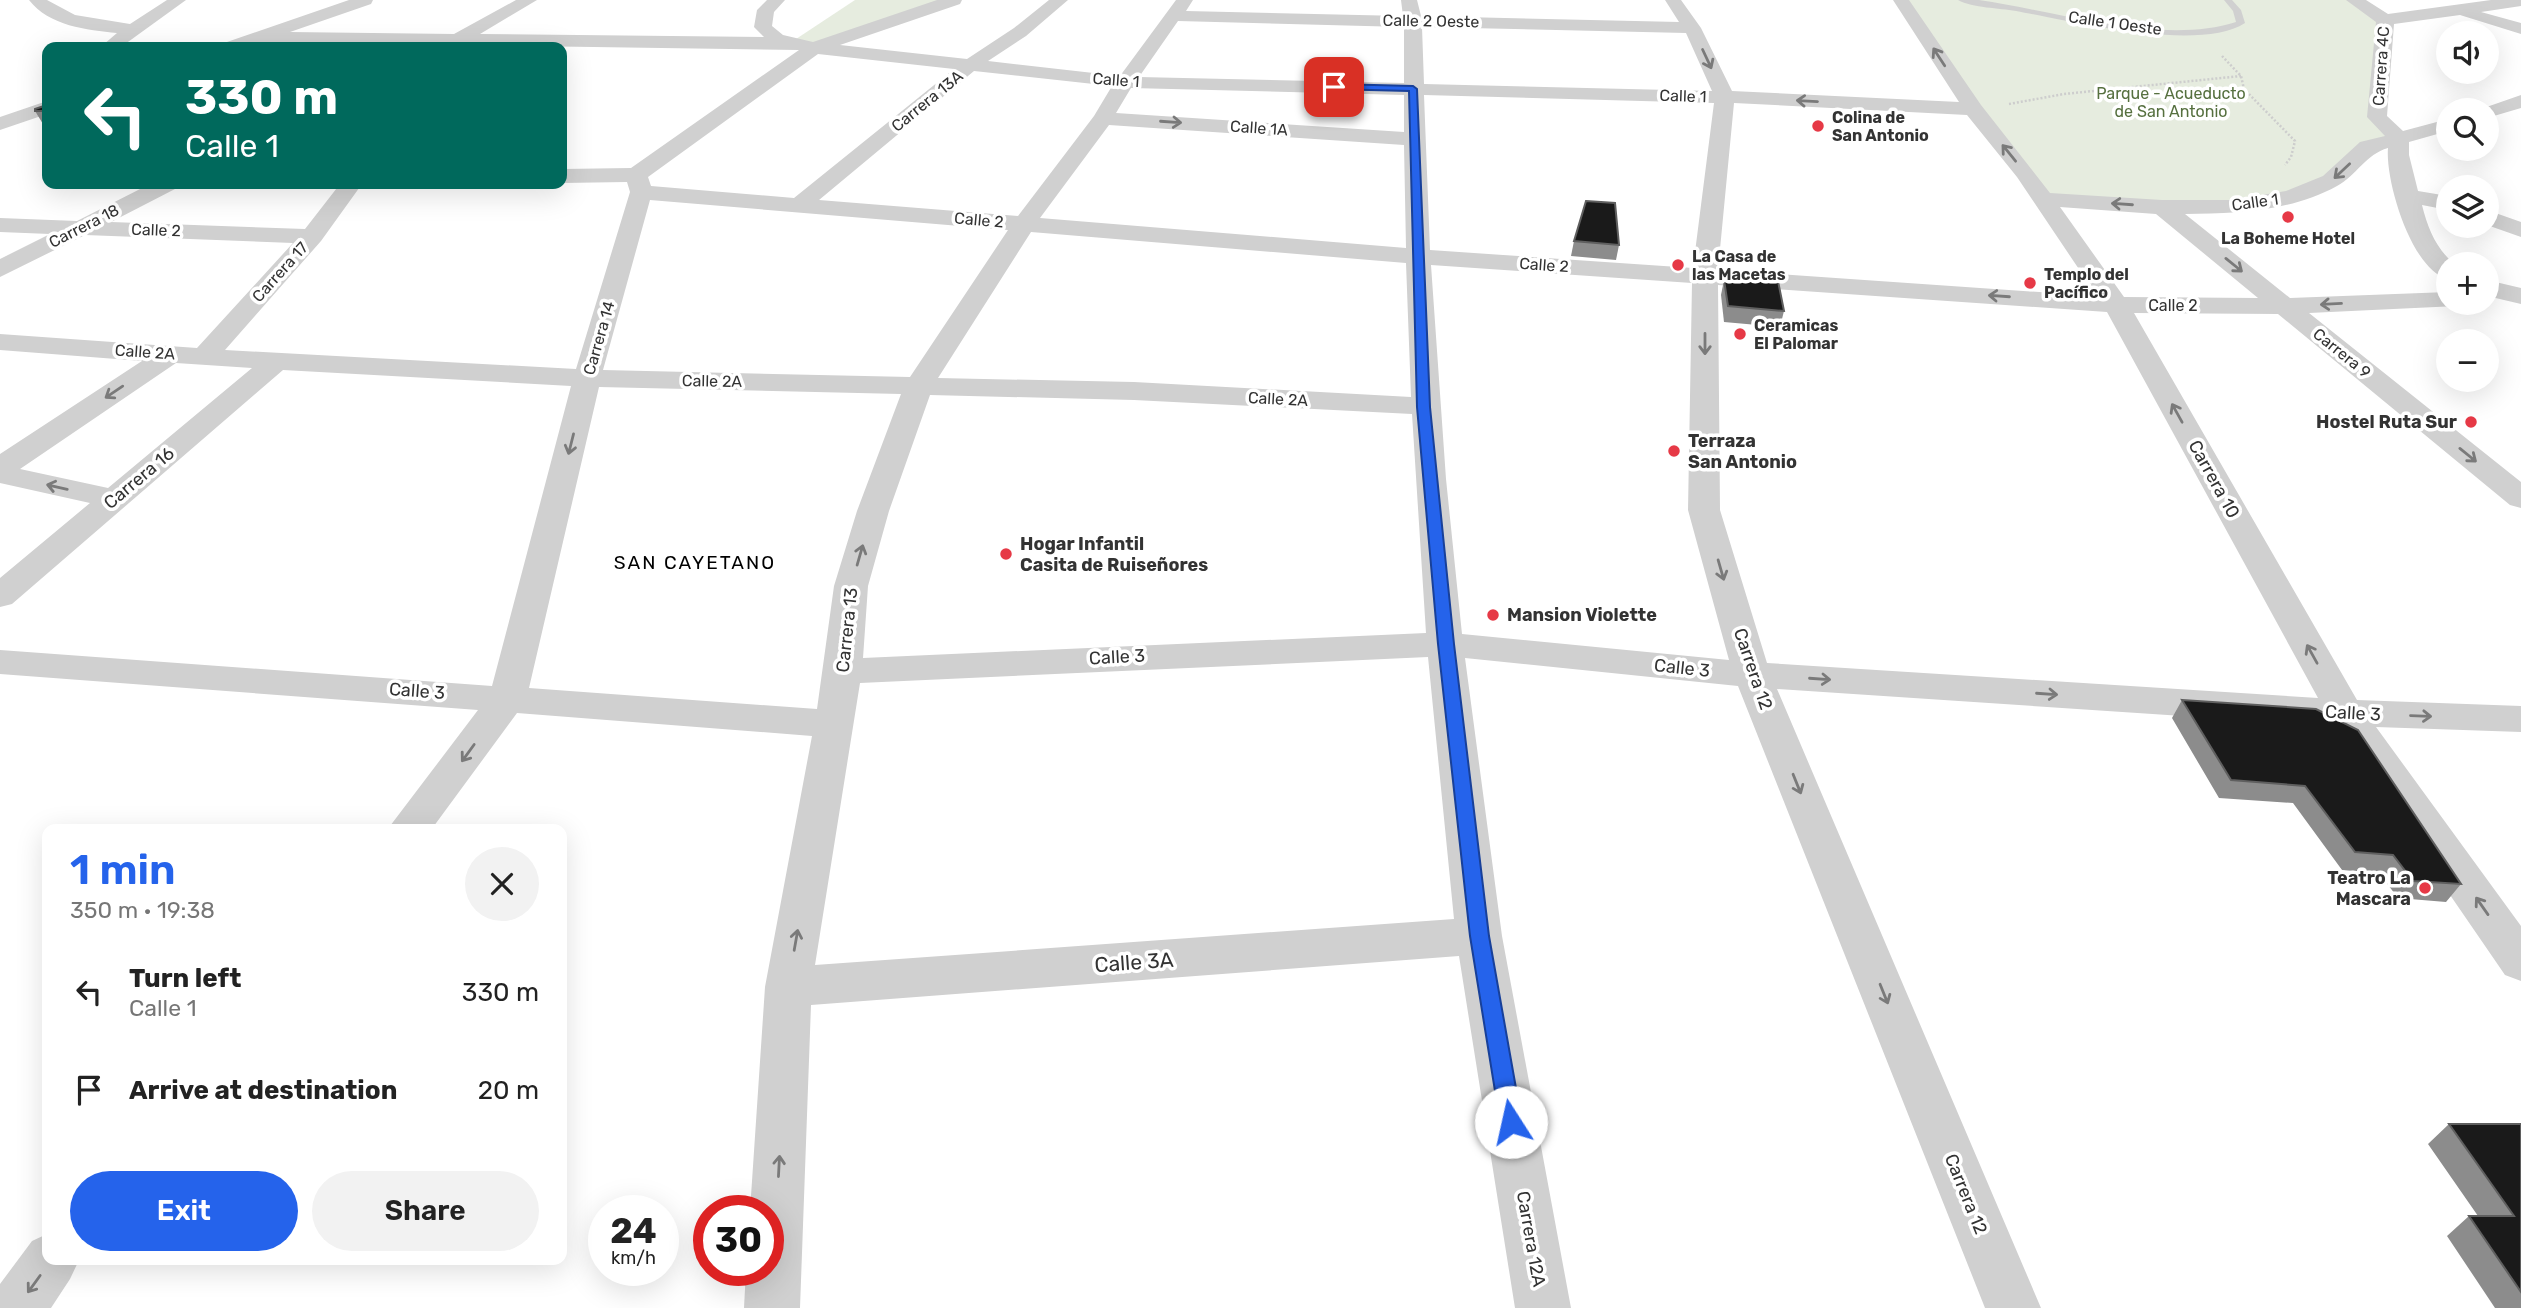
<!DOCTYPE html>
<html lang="en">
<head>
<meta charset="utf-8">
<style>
	:root { --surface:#fff; --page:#f2f2f2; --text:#222; --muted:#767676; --accent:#2563eb }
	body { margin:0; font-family:Rubik,sans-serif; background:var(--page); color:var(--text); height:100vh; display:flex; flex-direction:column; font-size:26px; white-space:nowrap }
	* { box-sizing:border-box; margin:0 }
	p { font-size:23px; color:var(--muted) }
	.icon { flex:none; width:38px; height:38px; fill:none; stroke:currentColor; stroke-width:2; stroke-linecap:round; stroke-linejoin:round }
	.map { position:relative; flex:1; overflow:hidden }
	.panel { position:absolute; left:42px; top:824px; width:525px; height:441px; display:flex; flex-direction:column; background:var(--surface); border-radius:14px; box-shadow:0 7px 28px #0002 }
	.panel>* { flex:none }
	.banner { position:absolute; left:42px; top:42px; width:525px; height:147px; border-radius:14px; box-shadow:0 7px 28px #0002; background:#00695c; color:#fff; overflow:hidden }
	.fabs { position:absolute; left:2436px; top:21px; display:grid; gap:14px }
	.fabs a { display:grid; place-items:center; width:63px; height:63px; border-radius:50%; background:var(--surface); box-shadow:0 7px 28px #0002; font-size:35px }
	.speed { position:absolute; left:588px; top:1195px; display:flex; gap:14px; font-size:35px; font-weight:700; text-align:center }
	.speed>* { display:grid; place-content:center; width:91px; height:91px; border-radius:50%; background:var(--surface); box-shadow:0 7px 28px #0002; line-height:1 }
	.speed small { font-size:18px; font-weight:400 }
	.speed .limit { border:10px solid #d22; background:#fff; color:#111 }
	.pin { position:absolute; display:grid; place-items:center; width:60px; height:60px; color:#fff; margin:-30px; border-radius:14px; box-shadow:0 4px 10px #0006 }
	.me { position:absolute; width:77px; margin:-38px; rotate:350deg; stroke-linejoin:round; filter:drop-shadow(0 0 5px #0008) }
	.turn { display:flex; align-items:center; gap:24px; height:147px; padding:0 28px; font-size:32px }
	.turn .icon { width:91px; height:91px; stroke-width:2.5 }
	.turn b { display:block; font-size:49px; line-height:60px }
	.round { display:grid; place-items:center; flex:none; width:74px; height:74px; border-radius:37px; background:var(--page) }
	.overview { display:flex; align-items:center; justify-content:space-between; height:119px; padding:0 28px }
	h1 { font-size:42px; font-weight:600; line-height:52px; color:var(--accent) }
	.action { display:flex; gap:14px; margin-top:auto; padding:14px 28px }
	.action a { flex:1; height:80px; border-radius:42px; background:var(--accent); color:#fff; font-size:28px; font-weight:600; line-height:80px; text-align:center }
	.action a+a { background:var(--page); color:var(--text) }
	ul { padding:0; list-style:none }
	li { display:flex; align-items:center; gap:21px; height:98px; padding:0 28px }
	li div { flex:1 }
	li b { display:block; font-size:26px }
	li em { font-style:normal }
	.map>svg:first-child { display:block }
</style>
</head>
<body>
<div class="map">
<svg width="2521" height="1308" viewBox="0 0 2521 1308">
	<rect width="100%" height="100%" fill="#fff"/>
	<g fill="#e6ecdf">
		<path d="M855,0h99l-140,48 -24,-5z"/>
		<path d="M1901,0h453l31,20 -8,97 22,21 -68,43 -99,26 -191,-8z"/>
	</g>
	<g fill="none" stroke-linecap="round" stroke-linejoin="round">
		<g stroke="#cdcdcd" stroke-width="2.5" stroke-dasharray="2 2" stroke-linecap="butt">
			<path d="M2222,56l19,20 3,13 51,52 -4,16 -6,8"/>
			<path d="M2009,104l55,-10 177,-18"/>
		</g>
		<path fill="#d0d0d0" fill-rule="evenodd" d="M1958,0h21c77,11 183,46 257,22l-3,-11 -9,-11h8l9,10 4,13c-46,30 -175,-2 -229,-12 -17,-3 -43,-3 -58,-11z"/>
		<g fill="#d0d0d0" fill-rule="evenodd">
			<path d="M29,0h18l28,15 55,9 37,-24h19l-65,47 -18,-2 14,-12c-30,-3 -68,-7 -88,-33z"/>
			<path d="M349,0h24l-2,4 -81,28 164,2 62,-34h21l-57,34 284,3 -10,-10 3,-17 10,-10h18l-11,12 -2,14 11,9 30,7 124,-42h25l-2,4 -120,41 127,14 47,-31 35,-28h19l-42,36 -38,25 132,15 56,-76h17l-7,11 217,5 -2,-16h16l4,16 258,6 -14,-22h16l20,28 31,63 227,11 -66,-102h16l72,105 69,88 112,7h70l54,-9 37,-15 37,-34 25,-6 -18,-19 9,-95 -30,-22h20l22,14 103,-14h30v6l-40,6 40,11v11l-61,-19 -66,9 -7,92 16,15 45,-12v12l-39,11v13l9,36 30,5v14l-26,-5c6,24 14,43 32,59h-6v15c-36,-8 -63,-98 -60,-131 -22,6 -32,28 -51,38 -45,25 -101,28 -152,28l105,84 158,-6v11h11l-2,3 -148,7 212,169v26l-11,-3 -232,-191 -144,-1 223,387 164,6v26l-145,-5 145,199v55l-16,-6 -171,-249 -557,-37 264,619h-56l-247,-622 -273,-28 37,278 69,372h-56l-56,-352 -648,49 -11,303h-56l2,-38h22v-59h-18l15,-224 47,-251 -295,-23 -86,117h-44l91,-120 -478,-36v-24l492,36 79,-300 -288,-16 -271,234 -12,3v-29l90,-75 -90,-20v-29l142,-93 -142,-11v-16l197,14 96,-105 -208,-8 -85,42v-18l50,-25 -50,-2v-14l77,3 73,-37h28l-3,5 -64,33 194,7 35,-45h22l-41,57 -96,109 351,19 54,-177 -3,-10 -65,1v-14l69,-1 168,-118 -538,-8 -14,5h-26l3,-4zM1178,21l226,6v56l-265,-6zM1422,27l264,6 26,58 -288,-7zM818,54l136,15 -160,129 -143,-12 -3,-9zM974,71l138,15 -18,30 -76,100 -199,-16zM1131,88l273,7v37l-288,-19zM1424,95l290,8 -21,165 -263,-18zM1734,103l233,12 50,62 80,119 -379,-26zM1109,125l295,20 2,103 -366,-30zM650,200l358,30 -98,147 -307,-7zM2060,207l96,7 102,84 -134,-1zM1031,232l375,31 5,134 -277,-15 -196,-4zM1431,265l261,18 -4,227 41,150 -267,-26 -16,-155zM1718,285l389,27 211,386 -551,-35 -47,-153zM176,363l76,5 -144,120 -88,-19zM599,387l302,7 -44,117 -23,75 -17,123 -288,-21zM930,395l204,5 278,14 14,219 -563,25 5,-72 21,-75zM1428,657l26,262 -639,46 45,-282z"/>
			<path d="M2521,95v13l-34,10v-8h-9z"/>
			<path d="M47,101v13l-47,16v-13z"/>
			<path d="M2487,210l34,12v15l-34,-12z"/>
			<path d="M2487,280l34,8v16l-34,-8z"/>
			<path d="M47,1234v26h32l-9,19 -19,29h-51v-24l32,-43z"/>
		</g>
	</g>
	<g fill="#8c8c8c">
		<path d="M47,105v19h-4l-8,-13z"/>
		<path d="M1574,241l45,4 -3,15 -45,-4z"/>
		<path d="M1724,280l60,31 -4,16 -56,-5 -3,-27z"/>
		<path d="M2182,700l279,184 -15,18 -48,-4 -19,-25 -37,-3 -49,-67 -74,-5 -47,-80z"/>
		<path d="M2449,1124h72v184h-26l-48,-72 22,-20h9l-50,-72z"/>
	</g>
	<g fill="#1a1a1a" stroke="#5f5f5f" stroke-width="2">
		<path d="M47,105v6h-12v-2z"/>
		<path d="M1586,201l29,2 4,42 -45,-4z"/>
		<path d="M1732,273l45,3 7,35 -56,-5 -4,-26z"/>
		<path d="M2182,700l134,9 42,21 103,154 -48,-3 -20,-26 -38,-3 -50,-66 -74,-6z"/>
		<path d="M2449,1124h72v168l-52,-76h45z"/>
	</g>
	<defs><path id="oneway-shaft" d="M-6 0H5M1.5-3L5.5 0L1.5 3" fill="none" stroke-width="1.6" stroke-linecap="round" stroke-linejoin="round" transform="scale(1.75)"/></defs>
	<g stroke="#7a7a7a">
		<use href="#oneway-shaft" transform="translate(1939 57) rotate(-123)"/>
		<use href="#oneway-shaft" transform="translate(1707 59) rotate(65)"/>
		<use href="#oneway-shaft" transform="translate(1807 101) rotate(-177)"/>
		<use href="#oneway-shaft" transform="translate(1171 122) rotate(4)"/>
		<use href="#oneway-shaft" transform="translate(2009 153) rotate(-129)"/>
		<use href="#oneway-shaft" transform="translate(2342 171) rotate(137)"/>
		<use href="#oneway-shaft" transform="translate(2122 204) rotate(-176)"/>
		<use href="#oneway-shaft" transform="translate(2234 265) rotate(39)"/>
		<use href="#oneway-shaft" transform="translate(1999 296) rotate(-176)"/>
		<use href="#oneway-shaft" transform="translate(2331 304) rotate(177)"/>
		<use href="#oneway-shaft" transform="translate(1705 344) rotate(90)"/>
		<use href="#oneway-shaft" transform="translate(114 392) rotate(146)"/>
		<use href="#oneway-shaft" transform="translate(2177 413) rotate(-119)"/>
		<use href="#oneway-shaft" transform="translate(571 444) rotate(104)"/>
		<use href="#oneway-shaft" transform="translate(2468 455) rotate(39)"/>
		<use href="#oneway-shaft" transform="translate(57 487) rotate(-167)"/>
		<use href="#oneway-shaft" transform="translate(860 555) rotate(-74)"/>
		<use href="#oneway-shaft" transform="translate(1721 570) rotate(74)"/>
		<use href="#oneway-shaft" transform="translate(2312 654) rotate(-119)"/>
		<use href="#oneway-shaft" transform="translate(1820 679) rotate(4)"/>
		<use href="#oneway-shaft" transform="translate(2047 694) rotate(4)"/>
		<use href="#oneway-shaft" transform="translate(2421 716) rotate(2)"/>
		<use href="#oneway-shaft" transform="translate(468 753) rotate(126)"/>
		<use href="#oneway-shaft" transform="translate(1797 784) rotate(68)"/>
		<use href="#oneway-shaft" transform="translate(2482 906) rotate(-125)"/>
		<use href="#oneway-shaft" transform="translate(796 940) rotate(-80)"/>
		<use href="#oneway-shaft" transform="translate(1884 994) rotate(68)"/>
		<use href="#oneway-shaft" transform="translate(779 1166) rotate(-87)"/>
		<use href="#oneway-shaft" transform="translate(34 1284) rotate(126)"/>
	</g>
	<path fill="#2563eb" stroke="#184099" stroke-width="2" d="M1334,84l79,2 4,3 13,318 24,237 35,292 33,186 -3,7 -8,3 -8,-3 -3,-7 -30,-186 -32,-292 -21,-237 -8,-316 -78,-2z"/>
	<g fill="#e63946" stroke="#fff" stroke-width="2.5">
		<circle cx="1818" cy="126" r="7"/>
		<circle cx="2288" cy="217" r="7"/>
		<circle cx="1678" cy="265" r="7"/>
		<circle cx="2030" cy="283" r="7"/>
		<circle cx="1740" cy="334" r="7"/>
		<circle cx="2471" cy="422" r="7"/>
		<circle cx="1674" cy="451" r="7"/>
		<circle cx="1006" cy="554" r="7"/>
		<circle cx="1493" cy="615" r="7"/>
		<circle cx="2425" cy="888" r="7"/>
	</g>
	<g text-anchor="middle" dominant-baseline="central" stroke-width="7" stroke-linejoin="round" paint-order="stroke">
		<g font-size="16" fill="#333" stroke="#fff">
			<text transform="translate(1431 21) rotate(1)">Calle 2 Oeste</text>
			<text transform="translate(2115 23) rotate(8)">Calle 1 Oeste</text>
			<text transform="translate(2381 66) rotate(-86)">Carrera 4C</text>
			<text transform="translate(1116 80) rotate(4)">Calle 1</text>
			<text transform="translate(1683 96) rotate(2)">Calle 1</text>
			<text transform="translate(927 101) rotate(-39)">Carrera 13A</text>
			<text transform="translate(1259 128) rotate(4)">Calle 1A</text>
			<text transform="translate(2255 202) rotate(-8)">Calle 1</text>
			<text transform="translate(979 220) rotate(5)">Calle 2</text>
			<text transform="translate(84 226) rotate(-27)">Carrera 18</text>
			<text transform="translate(156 230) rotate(2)">Calle 2</text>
			<text transform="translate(1544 265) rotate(4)">Calle 2</text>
			<text transform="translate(280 272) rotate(-48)">Carrera 17</text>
			<text x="2173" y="305">Calle 2</text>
			<text transform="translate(599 338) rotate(-74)">Carrera 14</text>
			<text transform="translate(145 352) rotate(4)">Calle 2A</text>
			<text transform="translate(2342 353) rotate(39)">Carrera 9</text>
			<text transform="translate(712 381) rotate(1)">Calle 2A</text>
			<text transform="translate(1278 399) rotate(3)">Calle 2A</text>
		</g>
		<g font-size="16" fill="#56703f" stroke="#fff">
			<text x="2171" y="93">Parque - Acueducto<tspan x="2171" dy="18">de San Antonio</tspan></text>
		</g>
		<g font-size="16" font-weight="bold" fill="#333" stroke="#fff" text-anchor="start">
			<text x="1832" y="117">Colina de<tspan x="1832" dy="18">San Antonio</tspan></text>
			<text x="2288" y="238" text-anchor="middle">La Boheme Hotel</text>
			<text x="1692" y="256">La Casa de<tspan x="1692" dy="18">las Macetas</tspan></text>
			<text x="2044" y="274">Templo del<tspan x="2044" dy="18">Pacífico</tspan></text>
			<text x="1754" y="325">Ceramicas<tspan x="1754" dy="18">El Palomar</tspan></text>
		</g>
		<g font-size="18" font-weight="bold" fill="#333" stroke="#fff" text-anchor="start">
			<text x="2457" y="422" text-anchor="end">Hostel Ruta Sur</text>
			<text x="1688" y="441">Terraza<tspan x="1688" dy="21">San Antonio</tspan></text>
			<text x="1020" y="544">Hogar Infantil<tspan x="1020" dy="21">Casita de Ruiseñores</tspan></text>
			<text x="1507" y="615">Mansion Violette</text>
			<text x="2411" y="878" text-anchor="end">Teatro La<tspan x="2411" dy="21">Mascara</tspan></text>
		</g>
		<g font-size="18" fill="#333" stroke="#fff">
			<text transform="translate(139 478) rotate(-40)">Carrera 16</text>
			<text transform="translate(2214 479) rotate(61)">Carrera 10</text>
			<text transform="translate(847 630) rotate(-84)">Carrera 13</text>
			<text transform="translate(1117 657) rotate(-3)">Calle 3</text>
			<text transform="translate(1682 668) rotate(6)">Calle 3</text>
			<text transform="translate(1753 669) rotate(71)">Carrera 12</text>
			<text transform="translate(417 691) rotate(4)">Calle 3</text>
			<text transform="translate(2353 713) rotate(3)">Calle 3</text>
			<text transform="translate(1966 1194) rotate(68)">Carrera 12</text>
			<text transform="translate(1531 1239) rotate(80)">Carrera 12A</text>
		</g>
		<g font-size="19" letter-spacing="2" fill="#000" stroke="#fff">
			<text x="695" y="562">SAN CAYETANO</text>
		</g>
		<g font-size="21" fill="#333" stroke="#fff">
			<text transform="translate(1134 962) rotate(-4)">Calle 3A</text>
		</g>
	</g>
</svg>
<div class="fabs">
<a><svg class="icon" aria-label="sound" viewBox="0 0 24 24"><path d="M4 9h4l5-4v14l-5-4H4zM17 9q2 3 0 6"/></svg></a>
<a><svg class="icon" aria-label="search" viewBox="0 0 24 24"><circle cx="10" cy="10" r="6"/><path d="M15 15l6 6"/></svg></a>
<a><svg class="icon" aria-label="layers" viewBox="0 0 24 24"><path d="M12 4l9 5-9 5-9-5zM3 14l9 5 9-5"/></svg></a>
<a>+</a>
<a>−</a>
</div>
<div class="speed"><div>24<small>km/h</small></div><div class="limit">30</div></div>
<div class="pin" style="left:1334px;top:87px;background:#d93025"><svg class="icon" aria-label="arrive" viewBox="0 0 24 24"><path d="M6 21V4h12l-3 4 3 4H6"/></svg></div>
<svg class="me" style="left:1511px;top:1122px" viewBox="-20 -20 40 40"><circle r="19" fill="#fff"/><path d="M0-13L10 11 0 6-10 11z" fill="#2563eb"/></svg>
<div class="banner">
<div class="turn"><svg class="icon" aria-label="left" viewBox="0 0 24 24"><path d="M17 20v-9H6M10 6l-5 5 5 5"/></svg><div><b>330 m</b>Calle 1</div></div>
</div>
<section class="panel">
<div class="overview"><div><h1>1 min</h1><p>350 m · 19:38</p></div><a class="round"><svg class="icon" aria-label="close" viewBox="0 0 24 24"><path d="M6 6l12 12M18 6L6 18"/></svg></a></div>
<ul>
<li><svg class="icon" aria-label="left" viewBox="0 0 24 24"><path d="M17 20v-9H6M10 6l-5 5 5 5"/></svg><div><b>Turn left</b><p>Calle 1</p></div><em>330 m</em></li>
<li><svg class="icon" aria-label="arrive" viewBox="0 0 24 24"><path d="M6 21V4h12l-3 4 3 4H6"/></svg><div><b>Arrive at destination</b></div><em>20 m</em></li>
</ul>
<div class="action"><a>Exit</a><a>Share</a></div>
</section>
</div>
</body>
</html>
